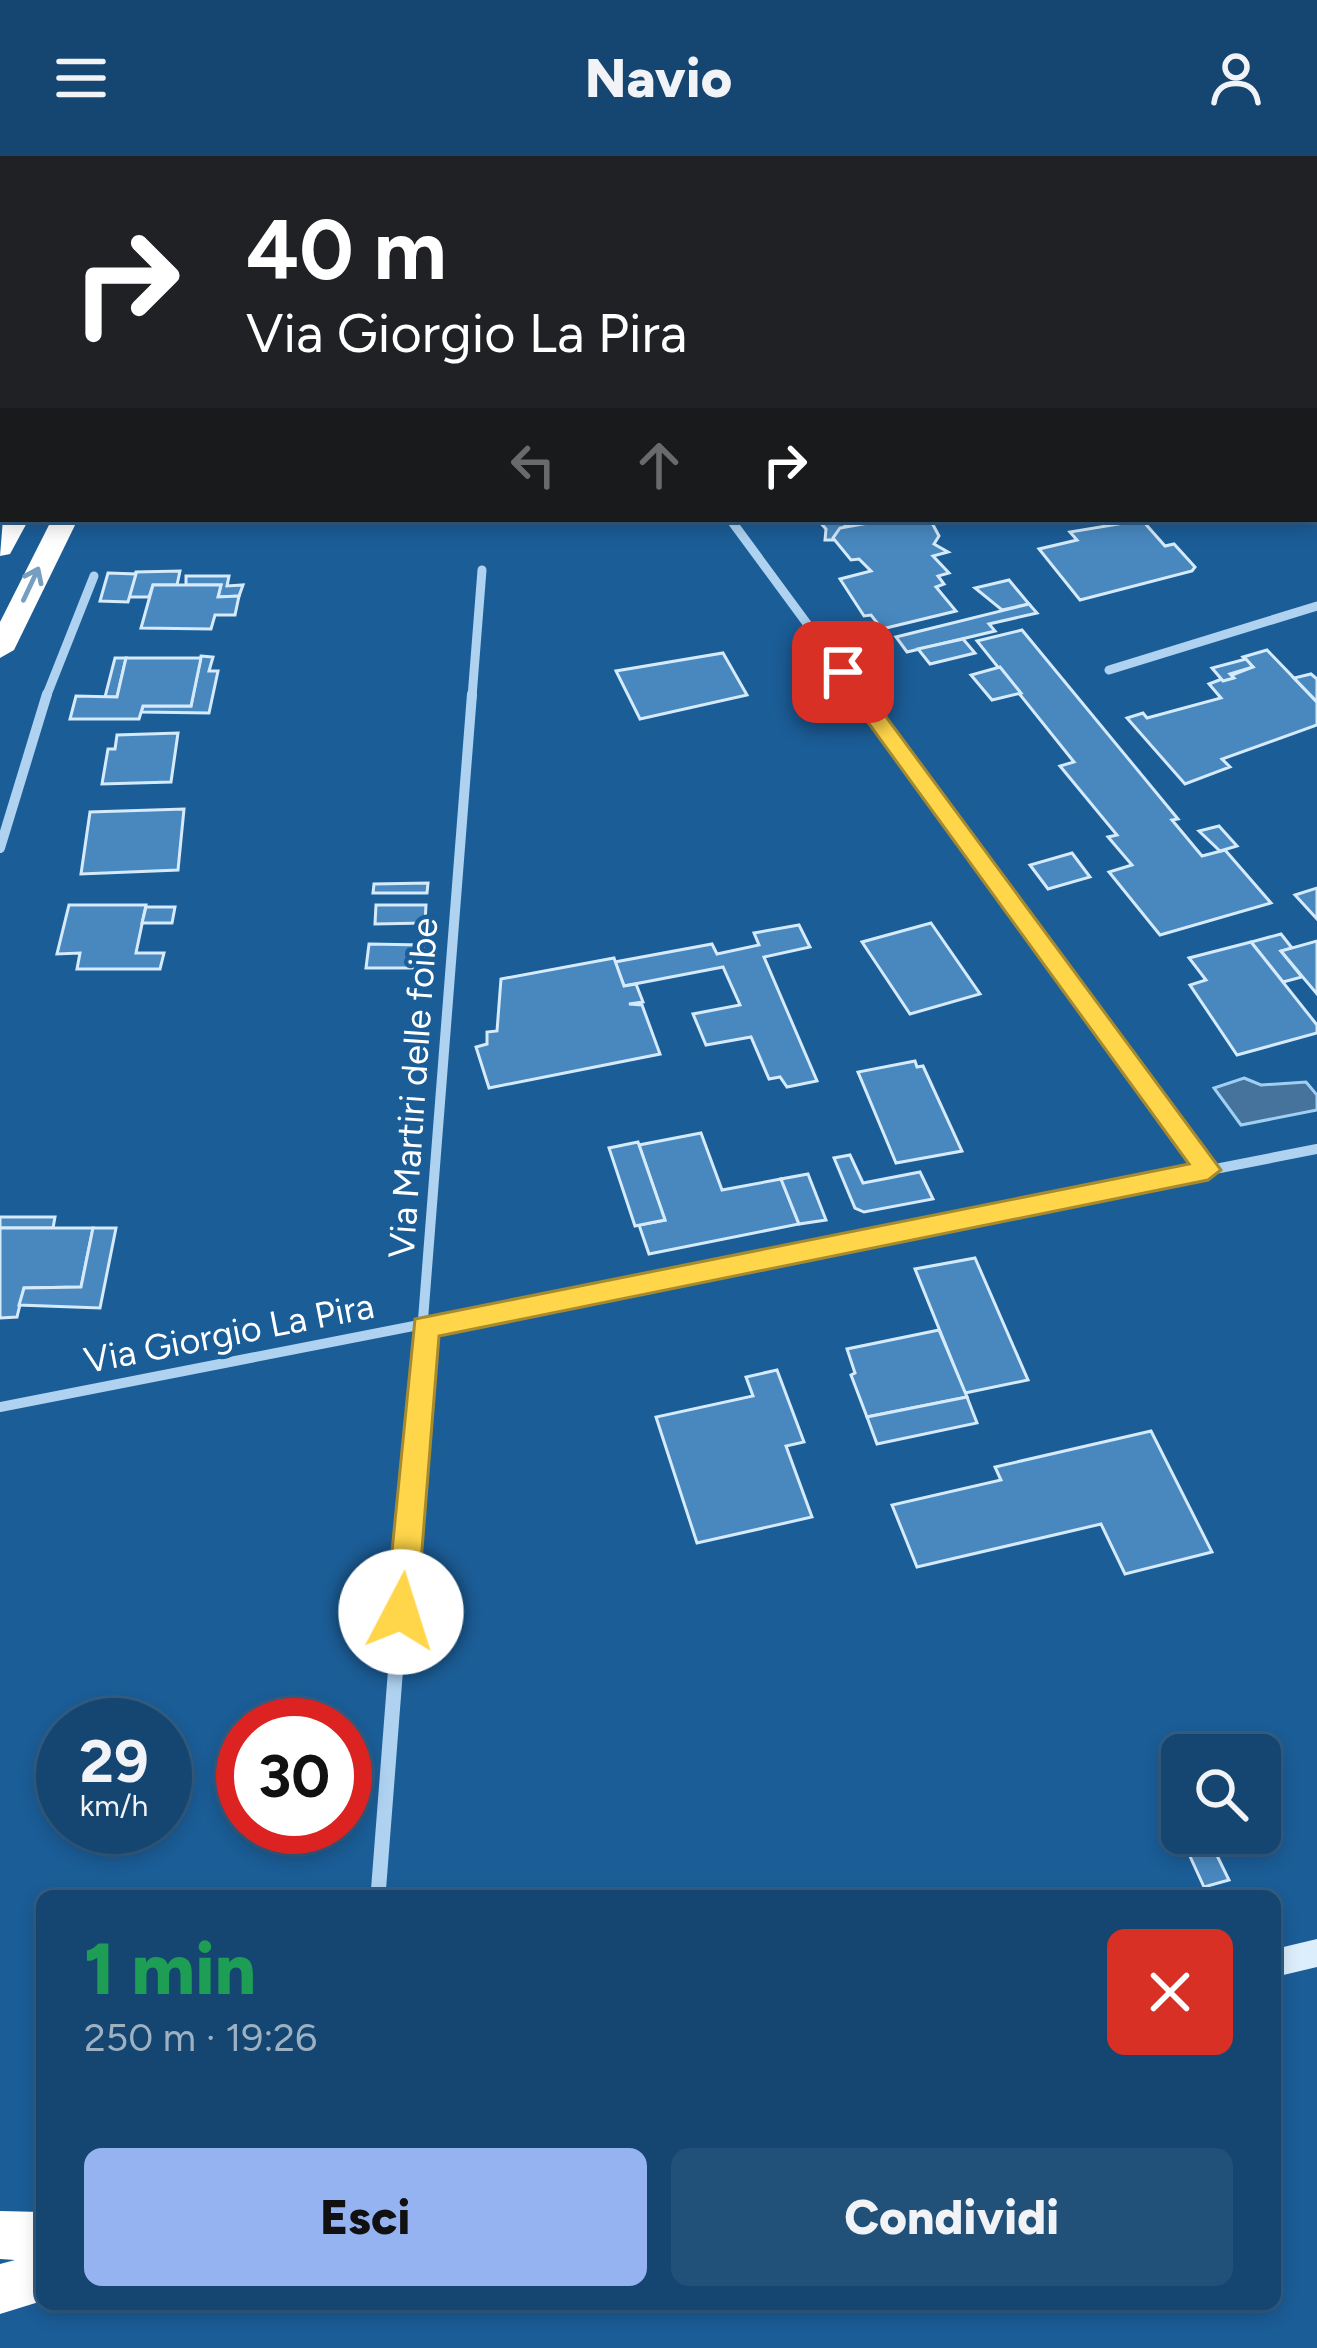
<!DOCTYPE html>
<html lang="it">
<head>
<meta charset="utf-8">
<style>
	:root { --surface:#144671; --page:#215079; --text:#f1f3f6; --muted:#9db1c3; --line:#335e84; --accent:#95b2f1 }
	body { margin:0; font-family:Figtree,sans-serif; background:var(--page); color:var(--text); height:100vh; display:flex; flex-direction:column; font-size:45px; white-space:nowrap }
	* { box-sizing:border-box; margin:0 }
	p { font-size:39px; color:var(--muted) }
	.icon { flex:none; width:66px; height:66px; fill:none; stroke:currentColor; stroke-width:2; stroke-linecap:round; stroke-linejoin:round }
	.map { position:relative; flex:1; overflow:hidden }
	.sheet { position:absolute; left:36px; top:1734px; width:1245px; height:420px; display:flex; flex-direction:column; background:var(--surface); border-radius:18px; box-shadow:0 6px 18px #0003,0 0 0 3px var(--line) }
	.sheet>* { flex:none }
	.guide { position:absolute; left:0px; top:0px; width:1317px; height:366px; box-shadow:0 6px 18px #0003,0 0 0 3px var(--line); background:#202124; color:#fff; overflow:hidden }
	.controls { position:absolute; left:1161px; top:1578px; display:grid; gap:24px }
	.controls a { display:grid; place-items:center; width:120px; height:120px; border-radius:18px; background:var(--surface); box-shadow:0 6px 18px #0003,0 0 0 3px var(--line); font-size:60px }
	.speed { position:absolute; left:36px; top:1542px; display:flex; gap:24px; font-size:60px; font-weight:700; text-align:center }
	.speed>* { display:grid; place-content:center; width:156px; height:156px; border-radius:50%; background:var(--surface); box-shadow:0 6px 18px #0003,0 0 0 3px var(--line); line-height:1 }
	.speed small { font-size:30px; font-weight:400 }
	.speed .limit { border:18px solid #d22; background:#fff; color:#111 }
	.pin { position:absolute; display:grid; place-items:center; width:102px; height:102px; color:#fff; margin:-51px; border-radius:24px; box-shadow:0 6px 18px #0006 }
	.me { position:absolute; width:132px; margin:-66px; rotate:5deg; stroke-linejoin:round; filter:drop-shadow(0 0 9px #0008) }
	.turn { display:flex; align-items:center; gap:42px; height:252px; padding:0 48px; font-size:54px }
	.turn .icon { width:156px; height:156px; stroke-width:2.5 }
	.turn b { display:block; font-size:84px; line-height:102px }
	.lanes { display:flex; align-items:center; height:114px; padding:0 48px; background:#0003; justify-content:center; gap:60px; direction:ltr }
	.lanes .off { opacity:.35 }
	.round { display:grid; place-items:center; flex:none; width:126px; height:126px; border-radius:18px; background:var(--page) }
	.summary { display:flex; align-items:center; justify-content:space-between; height:204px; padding:0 48px }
	h1 { font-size:72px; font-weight:800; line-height:90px; color:#1e9e55 }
	.primary-button { display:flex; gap:24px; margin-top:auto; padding:24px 48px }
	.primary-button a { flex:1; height:138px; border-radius:18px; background:var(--accent); color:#111; font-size:48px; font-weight:800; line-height:138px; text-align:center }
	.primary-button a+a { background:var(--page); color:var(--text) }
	header { display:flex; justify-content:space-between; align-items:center; height:156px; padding:0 48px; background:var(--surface); font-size:54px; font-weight:800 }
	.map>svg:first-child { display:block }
</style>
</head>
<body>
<header><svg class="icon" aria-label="menu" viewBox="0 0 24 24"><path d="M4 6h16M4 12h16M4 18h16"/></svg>Navio<svg class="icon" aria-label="person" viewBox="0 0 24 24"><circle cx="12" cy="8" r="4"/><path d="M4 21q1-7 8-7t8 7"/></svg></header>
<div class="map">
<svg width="1317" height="2192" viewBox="0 0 1317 2192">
	<rect width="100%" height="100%" fill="#1b5d97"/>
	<path fill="#45739b" stroke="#a1cff2" stroke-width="3" d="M1244,922l17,7 45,-3 11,13v15l-76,15 -27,-37z"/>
	<g fill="#4888bf" stroke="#d5eafb" stroke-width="3">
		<path d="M817,363h50l1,4 -23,3 -12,14h-8l1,-11z"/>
		<path d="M867,363h57l8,4 7,13 -5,8 14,8 -15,4 16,17 -11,3 6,8 -8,3 20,24 -74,18 -11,-14 -7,1 -24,-37 31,-8 -12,-12 -8,1 -18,-22 7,-10 28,-5z"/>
		<path d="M1142,364l23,26 9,-2 21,23 -3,4 -112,29 -41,-51 38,-9 -7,-8z"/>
		<path d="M180,415l-3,14h-24l-4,12h-20l7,-25z"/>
		<path d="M108,417l28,1 -8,28 -28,-1z"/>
		<path d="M186,420h43l-2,10 16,-1 -4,11 -21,1 3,-12h-35z"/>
		<path d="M1009,424l20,24 -27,6 -27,-22z"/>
		<path d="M153,429h68l-3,12 21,-1 -4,19h-20l-4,14 -70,-1z"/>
		<path d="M1029,448l8,9 -48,11 6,7 -88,21 -11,-15z"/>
		<path d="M1022,474l156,189 -6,1 30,36 23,-6 46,53 -111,32 -51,-63 23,-7 -24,-28 9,-2 -57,-69 14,-4 -97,-121z"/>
		<path d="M963,483l12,14 -45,11 -12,-15z"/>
		<path d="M1267,494l50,52v23l-95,34 8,8 -45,17 -58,-66 16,-5 4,5 74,-20 -12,-14 44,-17 -10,-10z"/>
		<path d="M723,497l24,42 -107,24 -24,-48z"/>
		<path d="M201,500l12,1 -4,14h9l-9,42 -68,-1 2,-6h48z"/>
		<path d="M115,502h11l-9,39h-12z"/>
		<path d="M126,502h75l-10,48h-48l-4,13h-69l6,-23 41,1z"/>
		<path d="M1246,503l7,8 -23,7 4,4 -11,3 -11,-13z"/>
		<path d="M1000,511l21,26 -29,7 -21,-25z"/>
		<path d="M1311,518l6,5v23l-23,-24z"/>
		<path d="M178,577l-7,49 -69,2 6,-35h7l2,-14z"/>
		<path d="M184,653l-6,61 -97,4 9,-62z"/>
		<path d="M1219,670l18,20 -17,5 -21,-20z"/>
		<path d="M1072,697l18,24 -42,12 -18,-24z"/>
		<path d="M428,727l-1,10h-54l1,-9z"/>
		<path d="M1317,732v31l-22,-24z"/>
		<path d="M69,749h77l-10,48h28l-4,16h-83l3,-16 -23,1z"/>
		<path d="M376,749h50l-1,18 -50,1z"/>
		<path d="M146,751h29l-3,16h-30z"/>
		<path d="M931,767l49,71 -70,20 -48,-72z"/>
		<path d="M799,769l11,22 -46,10 53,124 -30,6 -7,-10 -11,2 -18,-42 -45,8 -13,-31 47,-9 -17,-38 -99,19 -9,-24 97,-18 5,10 42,-9 -5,-12z"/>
		<path d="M1281,778l11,14 -11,3 21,26 -19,5 -32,-40z"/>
		<path d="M1317,785v53l-36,-43z"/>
		<path d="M1251,786l66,83v8l-80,22 -47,-70 16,-5 -17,-22z"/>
		<path d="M369,788l54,1 -2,23h-55z"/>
		<path d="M614,802l10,28 12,-2 7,18 -14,2 13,1 18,49 -171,34 -13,-41 11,-3v-12l10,-1 4,-52z"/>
		<path d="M915,905l2,6 6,-1 39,85 -66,12 -38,-91z"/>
		<path d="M701,977l21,57 59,-11 18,45 -150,30 -10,-29 26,-5 -26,-75z"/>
		<path d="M638,986l27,78 -30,6 -26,-78z"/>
		<path d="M850,999l13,28 57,-11 13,27 -69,13 -9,-4 -21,-50z"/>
		<path d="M808,1018l18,46 -27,4 -18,-45z"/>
		<path d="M0,1061h55l-2,11h-53z"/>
		<path d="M0,1072h93l-12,59 -57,1 -7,29 -17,1z"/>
		<path d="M93,1072h23l-16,80 -81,-3 5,-17 57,-1z"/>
		<path d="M975,1102l53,122 -63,13 -50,-124z"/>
		<path d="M939,1174l28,67 -100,20 -16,-42 4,-2 -8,-24z"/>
		<path d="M777,1214l27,72 -18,4 26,71 -115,26 -41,-126 97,-21 -7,-19z"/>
		<path d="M967,1241l10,26 -100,21 -10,-27z"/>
		<path d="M1151,1275l61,121 -87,22 -24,-50 -184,43 -25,-62 109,-25 -6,-13z"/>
		<path d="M1206,1677l23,47 -25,7 -21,-46z"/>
	</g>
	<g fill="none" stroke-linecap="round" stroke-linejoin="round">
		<g stroke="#aed2f0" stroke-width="9">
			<path d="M0,247l3,-4"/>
			<path d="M730,363l131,178"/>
			<path d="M1109,514l208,-64"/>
			<path d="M46,541l48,-121"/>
			<path d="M472,541l10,-127"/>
		</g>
		<g stroke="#aed2f0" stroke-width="10">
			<path d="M859,538l349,476"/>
			<path d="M0,692l47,-154"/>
			<path d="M0,1251l1317,-258"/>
			<path d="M416,1253l56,-715"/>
		</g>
		<path stroke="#aed2f0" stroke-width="15" d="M378,1740l38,-490"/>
		<g fill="#dcedfb" fill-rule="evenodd">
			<path d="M1236,0h15l2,3h-15z"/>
			<path d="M1314,54l3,1v12l-3,-1z"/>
			<path d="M1317,1783v28l-42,10v-28z"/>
		</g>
		<g fill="#fff" fill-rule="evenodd">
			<path d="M274,0h23l-25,3z"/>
			<path d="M316,0h23l-25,3z"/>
			<path d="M3,363h26l-19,35 -10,2z"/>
			<path d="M52,363h26l-64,131 -14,8v-36z"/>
			<path d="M0,2055l42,1v89l-42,13v-50l15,-4 -15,-1z"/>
		</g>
	</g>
	<defs><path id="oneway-shaft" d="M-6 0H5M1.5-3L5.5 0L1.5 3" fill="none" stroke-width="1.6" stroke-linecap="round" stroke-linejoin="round" transform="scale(3)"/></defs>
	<use stroke="#769ec1" href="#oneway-shaft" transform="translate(31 428) rotate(-65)"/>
	<path fill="#ffd54a" stroke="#a68a30" stroke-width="3" d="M843,510l7,2 371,502 -13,10 -769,156 -22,276 -5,9 -11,4 -10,-4 -5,-9 29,-293 774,-155 -354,-487 -3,-5z"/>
	<g text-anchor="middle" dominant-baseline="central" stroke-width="9" stroke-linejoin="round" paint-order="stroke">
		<g font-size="36" fill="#fff" stroke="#1b5d97">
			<text transform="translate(413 932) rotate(-86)">Via Martiri delle foibe</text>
			<text transform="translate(229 1177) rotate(-11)">Via Giorgio La Pira</text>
		</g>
	</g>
</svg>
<div class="controls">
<a><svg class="icon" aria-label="search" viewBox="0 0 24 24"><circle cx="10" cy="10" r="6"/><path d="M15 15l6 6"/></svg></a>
</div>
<div class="speed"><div>29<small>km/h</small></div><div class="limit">30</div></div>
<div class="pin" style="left:843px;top:516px;background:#d93025"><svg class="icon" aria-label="arrive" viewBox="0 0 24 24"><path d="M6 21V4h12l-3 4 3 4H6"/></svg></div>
<svg class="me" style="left:401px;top:1456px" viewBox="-20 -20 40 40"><circle r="19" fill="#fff"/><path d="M0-13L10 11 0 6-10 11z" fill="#ffd54a"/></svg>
<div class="guide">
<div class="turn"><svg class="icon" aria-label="right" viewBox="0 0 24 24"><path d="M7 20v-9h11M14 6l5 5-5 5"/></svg><div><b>40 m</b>Via Giorgio La Pira</div></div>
<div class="lanes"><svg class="icon off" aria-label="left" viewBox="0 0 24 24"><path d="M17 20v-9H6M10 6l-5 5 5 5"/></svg><svg class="icon off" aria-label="ahead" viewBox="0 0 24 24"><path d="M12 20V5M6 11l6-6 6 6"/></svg><svg class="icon" aria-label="right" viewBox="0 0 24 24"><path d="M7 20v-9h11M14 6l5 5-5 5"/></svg></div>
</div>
<section class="sheet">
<div class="summary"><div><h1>1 min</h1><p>250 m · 19:26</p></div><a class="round" style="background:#d93025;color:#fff"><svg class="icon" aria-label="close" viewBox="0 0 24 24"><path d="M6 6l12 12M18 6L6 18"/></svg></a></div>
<div class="primary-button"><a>Esci</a><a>Condividi</a></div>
</section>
</div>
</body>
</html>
